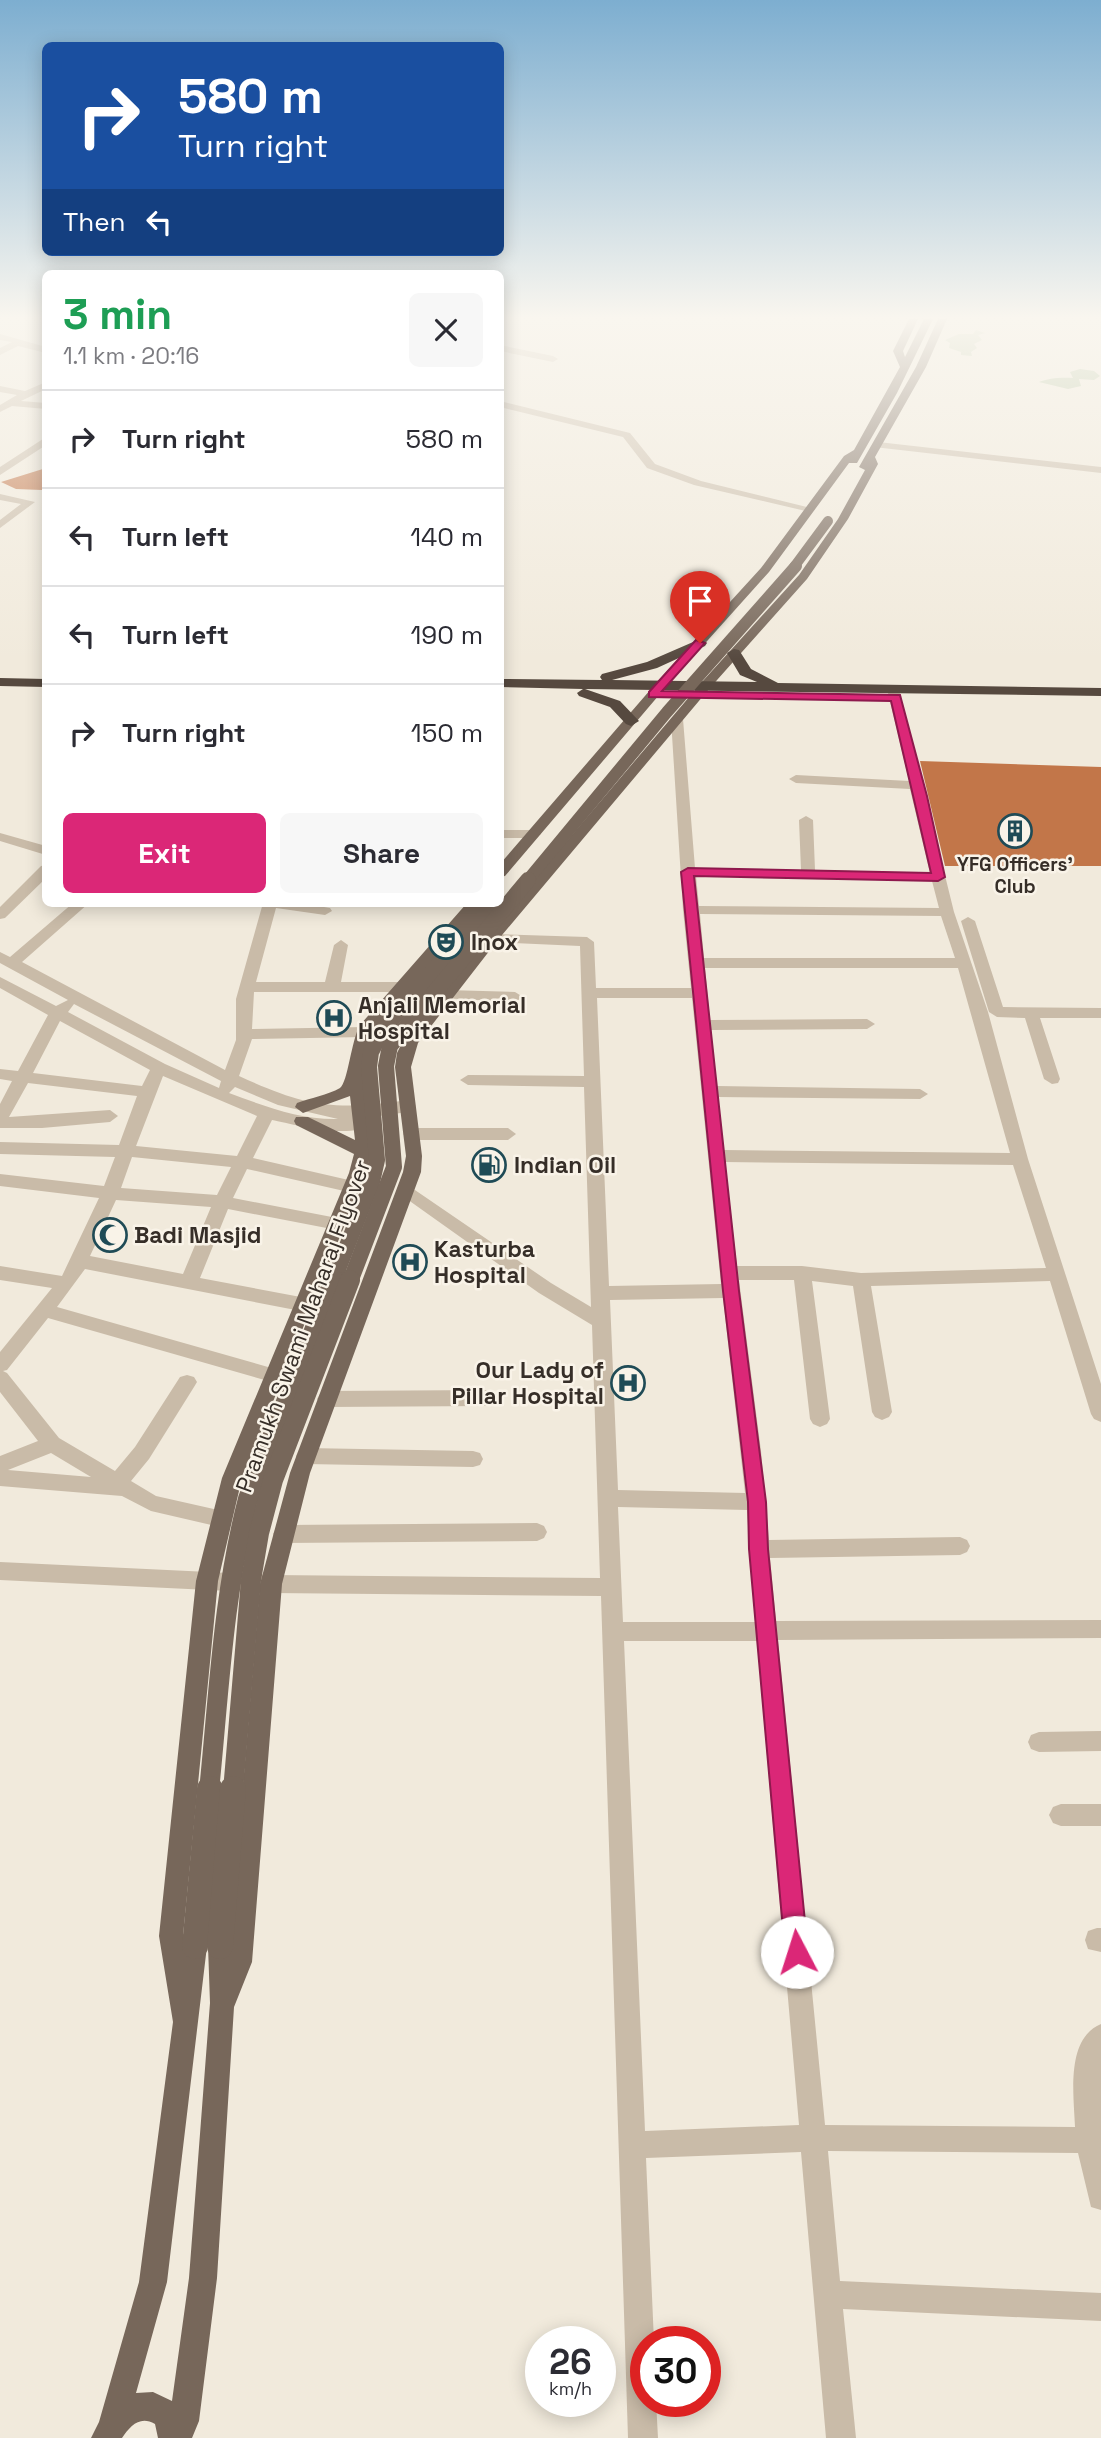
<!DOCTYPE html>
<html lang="en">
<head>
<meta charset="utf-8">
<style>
	:root { --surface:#fff; --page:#f7f7f7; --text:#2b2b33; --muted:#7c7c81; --line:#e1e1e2; --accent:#db2777 }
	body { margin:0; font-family:"Space Grotesk",sans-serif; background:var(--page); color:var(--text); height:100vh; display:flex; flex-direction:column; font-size:26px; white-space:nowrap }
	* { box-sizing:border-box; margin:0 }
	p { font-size:23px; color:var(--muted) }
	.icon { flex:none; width:38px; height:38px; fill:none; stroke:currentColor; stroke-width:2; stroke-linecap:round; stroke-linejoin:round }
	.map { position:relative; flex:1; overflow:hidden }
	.sheet { position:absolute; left:42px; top:270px; width:462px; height:637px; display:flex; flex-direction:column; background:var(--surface); border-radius:10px; box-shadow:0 4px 18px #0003 }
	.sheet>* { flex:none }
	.guide { position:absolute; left:42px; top:42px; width:462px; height:214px; border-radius:10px; box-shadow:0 4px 18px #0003; background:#1a4fa0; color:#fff; overflow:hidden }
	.speed { position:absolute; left:525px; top:2326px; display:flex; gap:14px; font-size:35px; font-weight:700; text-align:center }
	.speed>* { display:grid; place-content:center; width:91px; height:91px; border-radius:50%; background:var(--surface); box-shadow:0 4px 18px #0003; line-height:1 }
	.speed small { font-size:18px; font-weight:400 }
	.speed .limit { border:10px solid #d22; background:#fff; color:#111 }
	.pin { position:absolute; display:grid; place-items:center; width:60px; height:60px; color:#fff; margin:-72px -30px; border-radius:50% 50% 50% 0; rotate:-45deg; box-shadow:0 0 7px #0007 }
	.pin .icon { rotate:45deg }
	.me { position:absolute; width:77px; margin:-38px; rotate:355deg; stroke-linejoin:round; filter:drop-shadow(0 0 5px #0008) }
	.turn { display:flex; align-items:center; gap:24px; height:147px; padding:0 21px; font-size:32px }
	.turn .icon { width:91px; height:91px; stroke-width:2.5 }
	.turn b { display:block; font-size:49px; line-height:60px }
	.then { display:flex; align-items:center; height:66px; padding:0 21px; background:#0003; gap:14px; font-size:26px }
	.round { display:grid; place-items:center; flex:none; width:74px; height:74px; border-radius:10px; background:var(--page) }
	.overview { display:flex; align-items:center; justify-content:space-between; height:119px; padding:0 21px }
	h1 { font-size:42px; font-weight:800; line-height:52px; color:#1e9e55 }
	.cta { display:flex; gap:14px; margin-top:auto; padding:14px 21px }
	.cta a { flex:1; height:80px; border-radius:10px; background:var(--accent); color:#fff; font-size:28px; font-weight:800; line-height:80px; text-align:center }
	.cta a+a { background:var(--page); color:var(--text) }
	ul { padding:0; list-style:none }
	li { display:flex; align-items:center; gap:21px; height:98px; padding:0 21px; border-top:2px solid var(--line) }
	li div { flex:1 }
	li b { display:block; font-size:26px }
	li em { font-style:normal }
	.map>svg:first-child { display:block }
</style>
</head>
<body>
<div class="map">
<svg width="1101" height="2438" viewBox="0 0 1101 2438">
	<rect width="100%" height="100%" fill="#f1eadc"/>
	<g fill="#afc09c">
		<path d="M976,330l9,3 -7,2 4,5 -8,4 3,4 -6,4 1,4 -11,-1v-3l-12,-4 1,-5 -5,-3 14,-6h14z"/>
		<path d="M1080,369l14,2 6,5 -6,4 -15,-1 2,7 -13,3 -29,-7c9,-4 23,-5 34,-4l-3,-6z"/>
	</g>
	<g fill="#c27649">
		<path d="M46,468l-4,22 -26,-1 -15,-7z"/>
		<path d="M920,761l181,6v99h-156z"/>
	</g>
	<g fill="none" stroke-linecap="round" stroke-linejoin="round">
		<g fill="#c9bba8" fill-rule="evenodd">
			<path d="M0,334l46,13v6l-28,-7 -18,9v-7l12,-6 -12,-2z"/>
			<path d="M500,345l53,11 5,3 -5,3 -53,-11z"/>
			<path d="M46,382v7l-25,12 25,2v6l-34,-3 -12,6v-7l17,-10 -17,-3v-6l25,5z"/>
			<path d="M500,401l130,32 25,31 46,17 114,28 -5,3 -116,-27 -47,-17 -24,-31 -123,-30z"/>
			<path d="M46,437v8l-46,30v-8z"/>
			<path d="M878,442l223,25v6l-227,-26v-4z"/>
			<path d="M0,494l35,8 -35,26v-8l21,-16 -21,-4z"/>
			<path d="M893,685l6,4 55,223 34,100 40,147 73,225v38l-7,-3 -3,-5 -41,-133 -179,5 21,126 -3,5 -7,3 -7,-3 -3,-5 -19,-126 -41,-5 18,138 -3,5 -7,3 -7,-3 -3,-5 -16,-139h-55l22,171 8,89 191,-3 7,3 3,6 -3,6 -7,3 -190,3 6,63 325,-1v18l-323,2 47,485 250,2c-1,-31 -10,-88 26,-103v186l-10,-3 -13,-54 -250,-2 12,130 261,12v28l-258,-12 13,129h-30l-25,-286 -155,6 8,184h-8v59h10l2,37h-30l-27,-842 -330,-3 -271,-13v-18l271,13 329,3 -8,-253 -53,-32 -142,-101 9,-6 6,2 139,95 40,24 -7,-220 -116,-2 -8,-5 8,-5 116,1 -4,-130 -88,-4 -7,-4 7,-4 95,3 7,5 2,46h95l-8,-78 -12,-191 6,-4 6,4 12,149 106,2 -2,-50 7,-4 7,4 2,50 115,3 -20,-84 -114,-6 -7,-4 7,-4 113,6 -22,-92zM696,876l236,5 7,27 -240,-2zM700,914l241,2 14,42h-251zM705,968h253l52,185 -286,-3 -6,-53 202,2 8,-5 -8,-5 -203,-3 -6,-56 156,-1 8,-5 -8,-5 -157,1zM597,998h95l29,286 -112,2zM725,1162l288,3 33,103 -185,5 -59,-7h-65zM723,1298l22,195 -127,-3 -8,-190zM618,1507l129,3 8,112h-132zM624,1641h133l42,484 -154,6z"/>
			<path d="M500,830h34l7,4 -7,4h-34z"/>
			<path d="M0,833l46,13v9l-46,-14z"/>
			<path d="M46,865v13l-41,40 -5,1v-12l41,-41z"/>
			<path d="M73,903h16l-67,59 203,108 11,-30v-41l27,-96h37l30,5 2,3 -7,4 -49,-7 -20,74h69l9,-37 7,-5 7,5 -7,37h62l8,5 -8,5h-149l-2,37 113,-2 8,5 -8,5 -113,2 -13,37c67,31 96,35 169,24l8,6 -8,6 -44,6 5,5c-14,18 -77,1 -97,-3l-19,38 100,23 9,6 -9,6 -106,-24 -14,29 104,20 6,2 3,4 -3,4 -6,2 -109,-21 -28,69 106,20 6,2 3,5 -3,5 -6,2 -221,-43 -28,38 225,64 3,5 -3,5 -7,2 -227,-65 -41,52 -4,1 4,2 52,65 56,33 20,-24 45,-70 7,-2 7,2 3,5 -3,5 -45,72 -18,22 25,15 71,16 3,6 -3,6 -7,3 -69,-16 -29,-15 -122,-10v-30l38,-15 -38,-49v-40l52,-64 -52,-8v-14l62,10 37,-78 -99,-12v-12l104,12 11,-29 -115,-3v-12l119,3 18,-49 -109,-13 -19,34 101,-7 8,6 -8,6 -68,6h-42v-24l12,-23 -12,-2v-10l18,2 30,-56 -48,-27v-11l56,29 12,-6 -68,-37v-11l10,5zM74,1004l147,77 -2,7 -54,-24 -97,-52zM60,1021l90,49 -8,16 -109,-13zM163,1076l94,40 -20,40 -101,-10zM235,1087l43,18 60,14c-37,1 -74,-13 -109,-26zM132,1157l99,10 -14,28 -96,-7zM116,1200l95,7 -28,67 -93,-18zM51,1453l40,24 -83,-7z"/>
			<path d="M968,917l7,4 28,86 98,1v10h-61l20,61 -2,4 -6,1 -8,-5 -19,-61 -28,-1 -8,-5 -28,-91z"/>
			<path d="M446,990l69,2 8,5 -8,5 -74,-4 -3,-3 3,-3z"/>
			<path d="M411,1128h97l8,6 -8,6h-97l-8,-6z"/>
			<path d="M488,1390l7,3 3,5 -3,5 -7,3 -161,1 -7,-3 -3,-5 3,-5 7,-3z"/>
			<path d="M306,1448l167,3 7,2 3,6 -3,6 -7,2 -167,-3 -7,-2 -3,-6 3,-6z"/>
			<path d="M537,1523l7,3 3,6 -3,6 -7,3 -254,2 -7,-3 -3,-6 3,-6 7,-3z"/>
			<path d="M1101,1731v20l-62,1 -8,-3 -3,-7 3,-7 8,-3z"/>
			<path d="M1061,1804h40v22h-40l-8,-3 -4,-8 4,-8z"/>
			<path d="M1097,1928h4v24l-13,-3 -3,-9 3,-9z"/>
		</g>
		<g fill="#77675a" fill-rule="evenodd">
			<path d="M909,319h9l-15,32 2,6 19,-38h9l-36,74 -40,70h-8l-80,109 -104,116 -160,188 -5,1v-13l157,-182 104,-114 83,-112 10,-6 46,-83 -7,-16z"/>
			<path d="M938,319h9l-21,48 -51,90 3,7 -30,55 -41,60 -98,110 -212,252 -79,102 -7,24 11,89 -1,16 -111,301 -28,111 -30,378 -18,45 -17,271 -18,143 -7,17h-34l-3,-14c-15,-9 -25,2 -33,14h-31l8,-16 40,-140 34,-260 -14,-86 37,-355 26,-103 127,-305 5,-19 -58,-29 -2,-4 2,-4h12l47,23 -5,-44 -47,17 -8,-6 2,-4c13,-5 31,-8 43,-15 8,-6 11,-47 20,-63l107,-122h15l-109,128c-20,46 7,92 -6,139l-125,308 -24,103 -35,355 1,6 2,-5 9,-3 9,3 3,9 -40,336 -31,111 17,-1 19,9 17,-123 21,-275 -2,-57 3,-9 9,-3 10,6 30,-356 30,-111 113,-301 3,-16 -11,-89 2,-14 8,-16 82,-102 214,-252 98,-108 39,-56 27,-49 -6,-3 57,-100z"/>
		</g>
		<g fill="#56493f" fill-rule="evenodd">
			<path d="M700,639l7,4 -2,3 -48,22 -45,12 145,2 -17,-7 -13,-22 7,-4 5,1 12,19 27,14 323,5v8l-516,-7 35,12 19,20 -8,5 -5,-2 -16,-17 -31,-11 -2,-3 6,-4 -83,-2v-8l102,1 -2,-3 2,-3 45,-12z"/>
			<path d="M0,678l46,1v8l-46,-1z"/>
		</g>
		<path stroke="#77675a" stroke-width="10" d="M794,567l34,-46"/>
		<path stroke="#77675a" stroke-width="12" d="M526,882l141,-170 129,-146"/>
		<g stroke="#77675a" stroke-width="16">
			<path d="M333,1282l39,-100 5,-22 -8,-93 2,-15 11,-21 109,-128"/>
			<path d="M350,1282l44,-115 -8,-101 4,-20 138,-166"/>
		</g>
		<g stroke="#77675a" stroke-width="20">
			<path d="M209,1791c10,-98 14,-196 39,-292l86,-219"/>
			<path d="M233,1791l18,-211 8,-47 14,-53 77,-200"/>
		</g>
		<g stroke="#77675a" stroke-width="26">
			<path d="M195,1946l15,-157"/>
			<path d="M220,1946l13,-157"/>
		</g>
	</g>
	<linearGradient id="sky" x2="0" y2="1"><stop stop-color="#7daed0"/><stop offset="0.48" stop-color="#f9f6ef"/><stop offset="1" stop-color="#f9f6ef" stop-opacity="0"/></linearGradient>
	<rect width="1101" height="661" fill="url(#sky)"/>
	<path fill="#db2777" stroke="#8e194d" stroke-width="2" d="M696,640l9,3 -43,48 238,4 27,101 18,81 -7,4 -244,-5 45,415 27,211 2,47 40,403 -3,8 -8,3 -8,-3 -4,-8 -36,-403 -1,-47 -25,-211 -42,-419 7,-4 243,5 -40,-172 -242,-4v-5z"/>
	<defs>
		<g id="building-ring" transform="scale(1.75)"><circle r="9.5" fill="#f9f3e8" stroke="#1f4b56" stroke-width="1.5"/><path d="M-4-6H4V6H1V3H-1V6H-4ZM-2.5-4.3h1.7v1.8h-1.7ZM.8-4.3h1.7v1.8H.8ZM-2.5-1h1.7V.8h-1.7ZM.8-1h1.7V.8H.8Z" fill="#1f4b56"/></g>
		<g id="theatre-ring" transform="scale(1.75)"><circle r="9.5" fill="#f9f3e8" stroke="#1f4b56" stroke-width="1.5"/><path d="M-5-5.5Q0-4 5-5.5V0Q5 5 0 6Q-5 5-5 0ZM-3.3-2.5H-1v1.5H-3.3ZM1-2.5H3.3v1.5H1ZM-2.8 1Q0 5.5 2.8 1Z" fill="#1f4b56"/></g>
		<g id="hospital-ring" transform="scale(1.75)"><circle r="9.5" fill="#f9f3e8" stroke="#1f4b56" stroke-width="1.5"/><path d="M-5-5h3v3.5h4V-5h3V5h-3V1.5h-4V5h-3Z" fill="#1f4b56"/></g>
		<g id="fuel-ring" transform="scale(1.75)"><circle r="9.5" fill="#f9f3e8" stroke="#1f4b56" stroke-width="1.5"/><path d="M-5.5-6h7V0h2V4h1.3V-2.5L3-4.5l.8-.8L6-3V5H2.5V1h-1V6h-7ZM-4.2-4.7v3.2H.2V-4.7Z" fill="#1f4b56"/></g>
		<g id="mosque-ring" transform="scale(1.75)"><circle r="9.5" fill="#f9f3e8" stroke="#1f4b56" stroke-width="1.5"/><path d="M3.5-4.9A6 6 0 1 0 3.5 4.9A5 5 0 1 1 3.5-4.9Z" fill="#1f4b56"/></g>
	</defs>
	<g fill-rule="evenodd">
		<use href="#building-ring" x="1015" y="831"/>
		<use href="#theatre-ring" x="446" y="942"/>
		<use href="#hospital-ring" x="334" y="1018"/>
		<use href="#fuel-ring" x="489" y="1165"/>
		<use href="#mosque-ring" x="110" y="1235"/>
		<use href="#hospital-ring" x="410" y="1262"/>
		<use href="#hospital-ring" x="628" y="1383"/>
	</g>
	<g text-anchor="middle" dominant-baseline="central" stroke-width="5" stroke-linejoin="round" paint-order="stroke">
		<g font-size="19" font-weight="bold" fill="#362e28" stroke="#f9f3e8">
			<text x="1015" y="864">YFG Officers'<tspan x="1015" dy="22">Club</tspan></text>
		</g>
		<g font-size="23" font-weight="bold" fill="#362e28" stroke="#f9f3e8" text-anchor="start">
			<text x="471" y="942">Inox</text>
			<text x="358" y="1005">Anjali Memorial<tspan x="358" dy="26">Hospital</tspan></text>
			<text x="514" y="1165">Indian Oil</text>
			<text x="134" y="1235">Badi Masjid</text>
			<text x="434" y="1249">Kasturba<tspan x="434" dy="26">Hospital</tspan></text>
			<text x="604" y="1370" text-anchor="end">Our Lady of<tspan x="604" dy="26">Pillar Hospital</tspan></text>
		</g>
		<g font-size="23" fill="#362e28" stroke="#f9f3e8">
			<text transform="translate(303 1326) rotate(-70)">Pramukh Swami Maharaj Flyover</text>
		</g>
	</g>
</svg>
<div class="speed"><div>26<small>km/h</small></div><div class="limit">30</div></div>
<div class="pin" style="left:700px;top:643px;background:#d93025"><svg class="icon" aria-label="arrive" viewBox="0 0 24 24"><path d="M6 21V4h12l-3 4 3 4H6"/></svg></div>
<svg class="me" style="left:797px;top:1952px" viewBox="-20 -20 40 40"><circle r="19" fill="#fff"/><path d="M0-13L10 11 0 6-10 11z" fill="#db2777"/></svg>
<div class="guide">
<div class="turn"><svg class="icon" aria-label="right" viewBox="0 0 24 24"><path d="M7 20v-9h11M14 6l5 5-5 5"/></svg><div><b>580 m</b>Turn right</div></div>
<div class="then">Then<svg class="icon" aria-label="left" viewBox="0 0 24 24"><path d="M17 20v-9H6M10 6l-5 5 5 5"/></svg></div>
</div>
<section class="sheet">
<div class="overview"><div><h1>3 min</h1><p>1.1 km · 20:16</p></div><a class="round"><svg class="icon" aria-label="close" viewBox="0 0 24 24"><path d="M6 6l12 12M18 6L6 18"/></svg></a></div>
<ul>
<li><svg class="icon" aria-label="right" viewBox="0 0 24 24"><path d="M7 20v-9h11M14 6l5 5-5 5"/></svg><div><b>Turn right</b></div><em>580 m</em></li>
<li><svg class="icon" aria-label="left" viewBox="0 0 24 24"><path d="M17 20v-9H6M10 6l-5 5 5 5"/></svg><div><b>Turn left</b></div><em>140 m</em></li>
<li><svg class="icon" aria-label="left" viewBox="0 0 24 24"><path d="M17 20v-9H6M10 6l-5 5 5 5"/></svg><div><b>Turn left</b></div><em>190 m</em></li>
<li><svg class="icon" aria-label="right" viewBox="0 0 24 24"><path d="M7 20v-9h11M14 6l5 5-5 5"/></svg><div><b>Turn right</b></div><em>150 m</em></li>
</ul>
<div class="cta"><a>Exit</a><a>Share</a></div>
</section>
</div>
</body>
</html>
